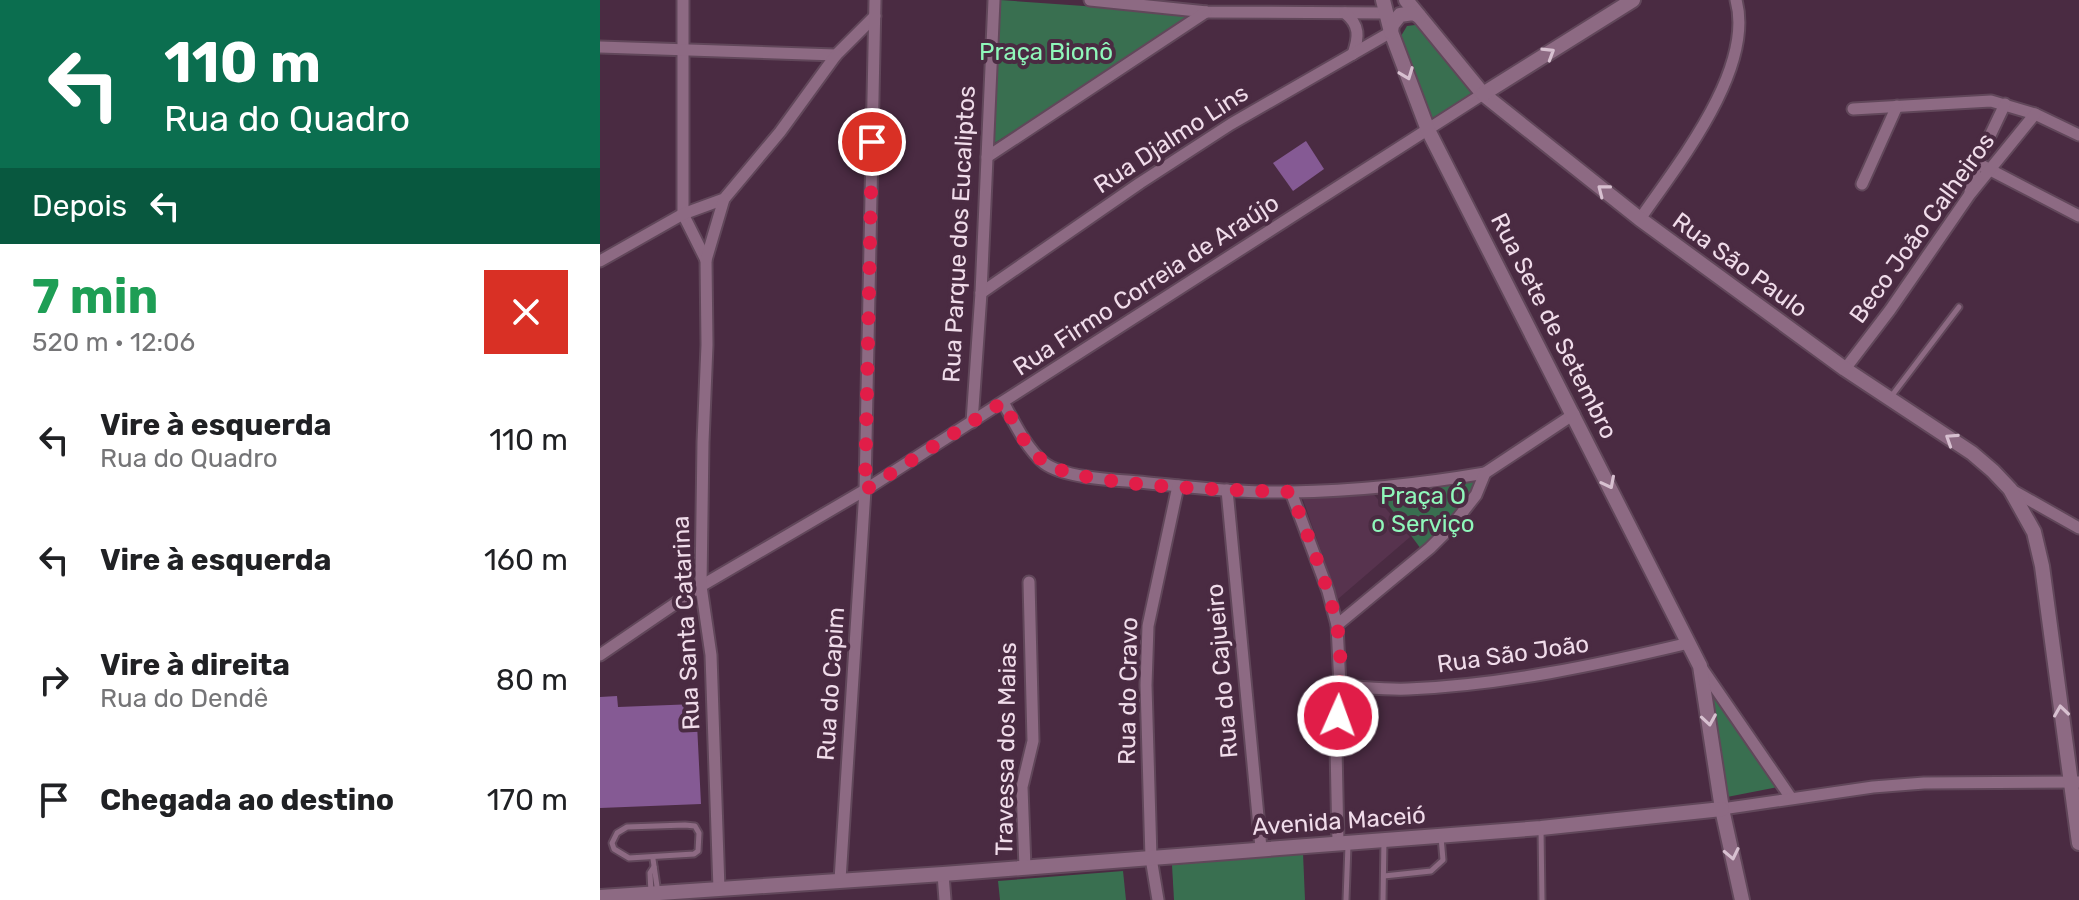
<!DOCTYPE html>
<html lang="pt">
<head>
<meta charset="utf-8">
<style>
	:root { --surface:#fff; --page:#f2f2f2; --text:#202124; --muted:#757577 }
	body { margin:0; font-family:Rubik,sans-serif; background:var(--page); color:var(--text); height:100vh; display:flex; flex-direction:column; font-size:30px; white-space:nowrap }
	* { box-sizing:border-box; margin:0 }
	p { font-size:26px; color:var(--muted) }
	.icon { flex:none; width:44px; height:44px; fill:none; stroke:currentColor; stroke-width:2; stroke-linecap:round; stroke-linejoin:round }
	.map { position:relative; flex:1; overflow:hidden }
	.drawer { display:flex; flex-direction:column; background:var(--surface); width:600px }
	.drawer>* { flex:none }
	.top-card { background:#0b6e4f; color:#fff; overflow:hidden }
	.pin { position:absolute; display:grid; place-items:center; width:68px; height:68px; color:#fff; margin:-34px; border:4px solid #fff; border-radius:50%; box-shadow:0 2px 8px #0007 }
	.me { position:absolute; width:88px; margin:-44px; rotate:2deg; stroke-linejoin:round; filter:drop-shadow(0 0 6px #0008) }
	.turn { display:flex; align-items:center; gap:28px; height:168px; padding:0 32px; font-size:36px }
	.turn .icon { width:104px; height:104px; stroke-width:2.5 }
	.turn b { display:block; font-size:56px; line-height:68px }
	.then { display:flex; align-items:center; height:76px; padding:0 32px; background:#0003; gap:16px; font-size:30px }
	.round { display:grid; place-items:center; flex:none; width:84px; height:84px; border-radius:0px; background:var(--page) }
	.summary { display:flex; align-items:center; justify-content:space-between; height:136px; padding:0 32px }
	h1 { font-size:48px; font-weight:700; line-height:60px; color:#1e9e55 }
	ul { padding:0; list-style:none }
	li { display:flex; align-items:center; gap:24px; height:120px; padding:0 32px }
	li div { flex:1 }
	li b { display:block; font-size:30px }
	li em { font-style:normal }
	main { display:flex; flex:1; min-height:0 }
	.map>svg:first-child { display:block }
</style>
</head>
<body>
<main>
<section class="drawer">
<div class="top-card">
<div class="turn"><svg class="icon" aria-label="left" viewBox="0 0 24 24"><path d="M17 20v-9H6M10 6l-5 5 5 5"/></svg><div><b>110 m</b>Rua do Quadro</div></div>
<div class="then">Depois<svg class="icon" aria-label="left" viewBox="0 0 24 24"><path d="M17 20v-9H6M10 6l-5 5 5 5"/></svg></div>
</div>
<div class="summary"><div><h1>7 min</h1><p>520 m · 12:06</p></div><a class="round" style="background:#d93025;color:#fff"><svg class="icon" aria-label="close" viewBox="0 0 24 24"><path d="M6 6l12 12M18 6L6 18"/></svg></a></div>
<ul>
<li><svg class="icon" aria-label="left" viewBox="0 0 24 24"><path d="M17 20v-9H6M10 6l-5 5 5 5"/></svg><div><b>Vire à esquerda</b><p>Rua do Quadro</p></div><em>110 m</em></li>
<li><svg class="icon" aria-label="left" viewBox="0 0 24 24"><path d="M17 20v-9H6M10 6l-5 5 5 5"/></svg><div><b>Vire à esquerda</b></div><em>160 m</em></li>
<li><svg class="icon" aria-label="right" viewBox="0 0 24 24"><path d="M7 20v-9h11M14 6l5 5-5 5"/></svg><div><b>Vire à direita</b><p>Rua do Dendê</p></div><em>80 m</em></li>
<li><svg class="icon" aria-label="arrive" viewBox="0 0 24 24"><path d="M6 21V4h12l-3 4 3 4H6"/></svg><div><b>Chegada ao destino</b></div><em>170 m</em></li>
</ul>
</section>
<div class="map">
<svg width="1479" height="900" viewBox="0 0 1479 900">
	<rect width="100%" height="100%" fill="#4a2b42"/>
	<path fill="#57334e" d="M770,490l40,47 -72,62 -36,-102z"/>
	<g fill="#396f50">
		<path d="M400,0l198,14 -205,130z"/>
		<path d="M815,25l8,1 54,67 -45,30 -31,-87 6,-10z"/>
		<path d="M879,476l-7,20 -51,53 -43,-58z"/>
		<path d="M1107,682l71,105 -51,10z"/>
		<path d="M703,853l2,47h-131l-2,-35z"/>
		<path d="M523,871l3,29h-126l-2,-19z"/>
	</g>
	<g fill="#855a94">
		<path d="M706,141l18,28 -31,22 -20,-28z"/>
		<path d="M17,696l1,11 78,-3 5,100 -101,4v-111z"/>
	</g>
	<g fill="none" stroke-linecap="round" stroke-linejoin="round">
		<g stroke="#61475a" stroke-width="9">
			<g id="service">
				<path d="M1290,398l69,-91"/>
				<path d="M85,825l10,1 4,7 -1,18 -4,3 -65,4 -15,-9 -2,-6 5,-10 10,-6z"/>
				<path d="M941,829l1,71"/>
				<path d="M53,859l5,34"/>
				<path d="M784,876l47,-5 12,-11 -2,-23"/>
				<path d="M51,893l-1,-20 4,-6"/>
				<path d="M746,900l2,-55"/>
				<path d="M783,900l1,-60"/>
			</g>
		</g>
		<g stroke="#61475a" stroke-width="15">
			<g id="minor">
				<path d="M83,0v214l23,46"/>
				<path d="M490,0l117,12 179,1"/>
				<path d="M745,13c15,12 14,24 8,41"/>
				<path d="M0,47l236,8 39,-39"/>
				<path d="M1253,109l138,-8 44,13 44,21"/>
				<path d="M387,157l219,-145"/>
				<path d="M1377,163l102,53"/>
				<path d="M1262,184l35,-78"/>
				<path d="M1370,192l7,-29 28,-59"/>
				<path d="M1040,219c37,-54 115,-150 96,-219"/>
				<path d="M0,261l83,-47 41,-15 56,-67 56,-77"/>
				<path d="M381,293l159,-110 91,-59 160,-92"/>
				<path d="M1245,369l45,-59 80,-116 65,-80"/>
				<path d="M403,402c11,20 23,46 41,61 20,15 70,17 95,19 50,5 101,11 152,10 65,-1 130,-8 194,-19"/>
				<path d="M372,422l9,-129 13,-293"/>
				<path d="M1410,489l69,39"/>
				<path d="M627,490l34,358"/>
				<path d="M691,492l37,99 9,34 3,61 -4,61 2,96"/>
				<path d="M737,625l93,-77 21,-21 25,-32 9,-22 89,-59"/>
				<path d="M0,655l101,-69 164,-96 618,-396"/>
				<path d="M1101,667l90,131"/>
				<path d="M740,686c23,1 46,4 68,3 95,-4 189,-24 281,-46"/>
				<path d="M1122,809l151,-22 51,-4 155,-1"/>
				<path d="M425,868l-3,-81 11,-46 -4,-159"/>
				<path d="M343,874l2,26"/>
				<path d="M240,880l25,-390 10,-490"/>
				<path d="M119,889l-8,-234 -10,-69 2,-144 4,-97 -1,-85 18,-61"/>
				<path d="M558,900l-7,-42 -5,-173 2,-59 30,-140"/>
			</g>
		</g>
		<g stroke="#61475a" stroke-width="18">
			<g id="tertiary">
				<path d="M783,0l8,32 37,98 272,536 22,143 20,91"/>
				<path d="M806,0l77,94 157,125 205,150 127,84 21,18 17,18 24,43 8,34 37,277"/>
				<path d="M791,32l1,-7 8,-10 13,-2 6,3"/>
				<path d="M883,94l150,-94"/>
				<path d="M0,897l343,-23 598,-46 181,-19"/>
			</g>
		</g>
		<use href="#service" stroke="#8d6a83" stroke-width="5"/>
		<use href="#minor" stroke="#8d6a83" stroke-width="11"/>
		<use href="#tertiary" stroke="#8d6a83" stroke-width="14"/>
	</g>
	<defs><path id="oneway-chevron" d="M-2-3.5L2.5 0L-2 3.5" fill="none" stroke-width="1.6" stroke-linecap="round" stroke-linejoin="round" transform="scale(2)"/></defs>
	<g stroke="#d7c0d0">
		<use href="#oneway-chevron" transform="translate(949 53) rotate(-32)"/>
		<use href="#oneway-chevron" transform="translate(807 74) rotate(69)"/>
		<use href="#oneway-chevron" transform="translate(1003 190) rotate(-142)"/>
		<use href="#oneway-chevron" transform="translate(1351 439) rotate(-147)"/>
		<use href="#oneway-chevron" transform="translate(1009 483) rotate(63)"/>
		<use href="#oneway-chevron" transform="translate(1461 711) rotate(-98)"/>
		<use href="#oneway-chevron" transform="translate(1109 720) rotate(81)"/>
		<use href="#oneway-chevron" transform="translate(1132 854) rotate(78)"/>
	</g>
	<g fill="none" stroke-linecap="round" stroke-linejoin="round">
		<path stroke="#e11d48" stroke-width="14" stroke-dasharray="0 25.2" d="M272,142l-7,348 138,-88c11,21 23,48 43,61 35,25 197,27 245,29 16,43 35,86 45,130 7,30 4,64 2,94"/>
	</g>
	<g text-anchor="middle" dominant-baseline="central" stroke-width="8" stroke-linejoin="round" paint-order="stroke">
		<g font-size="24" fill="#8ff7ba" stroke="#4a2b42">
			<text x="446" y="52">Praça Bionô</text>
			<text x="823" y="496">Praça Ó<tspan x="823" dy="28">o Serviço</tspan></text>
		</g>
		<g font-size="24" fill="#f0dcea" stroke="#4a2b42">
			<text transform="translate(571 139) rotate(-33)">Rua Djalmo Lins</text>
			<text transform="translate(1322 228) rotate(-54)">Beco João Calheiros</text>
			<text transform="translate(359 234) rotate(-87)">Rua Parque dos Eucaliptos</text>
			<text transform="translate(1140 265) rotate(36)">Rua São Paulo</text>
			<text transform="translate(546 285) rotate(-33)">Rua Firmo Correia de Araújo</text>
			<text transform="translate(954 326) rotate(63)">Rua Sete de Setembro</text>
			<text transform="translate(86 623) rotate(-93)">Rua Santa Catarina</text>
			<text transform="translate(913 654) rotate(-8)">Rua São João</text>
			<text transform="translate(622 671) rotate(-95)">Rua do Cajueiro</text>
			<text transform="translate(231 684) rotate(-86)">Rua do Capim</text>
			<text transform="translate(528 691) rotate(-89)">Rua do Cravo</text>
			<text transform="translate(406 749) rotate(-89)">Travessa dos Maias</text>
			<text transform="translate(739 821) rotate(-4)">Avenida Maceió</text>
		</g>
	</g>
</svg>
<div class="pin" style="left:272px;top:142px;background:#d93025"><svg class="icon" aria-label="arrive" viewBox="0 0 24 24"><path d="M6 21V4h12l-3 4 3 4H6"/></svg></div>
<svg class="me" style="left:738px;top:716px" viewBox="-20 -20 40 40"><circle r="17" fill="#e11d48" stroke="#fff" stroke-width="3"/><path d="M0-11L8 9 0 5-8 9z" fill="#fff"/></svg>
</div>
</main>
</body>
</html>
